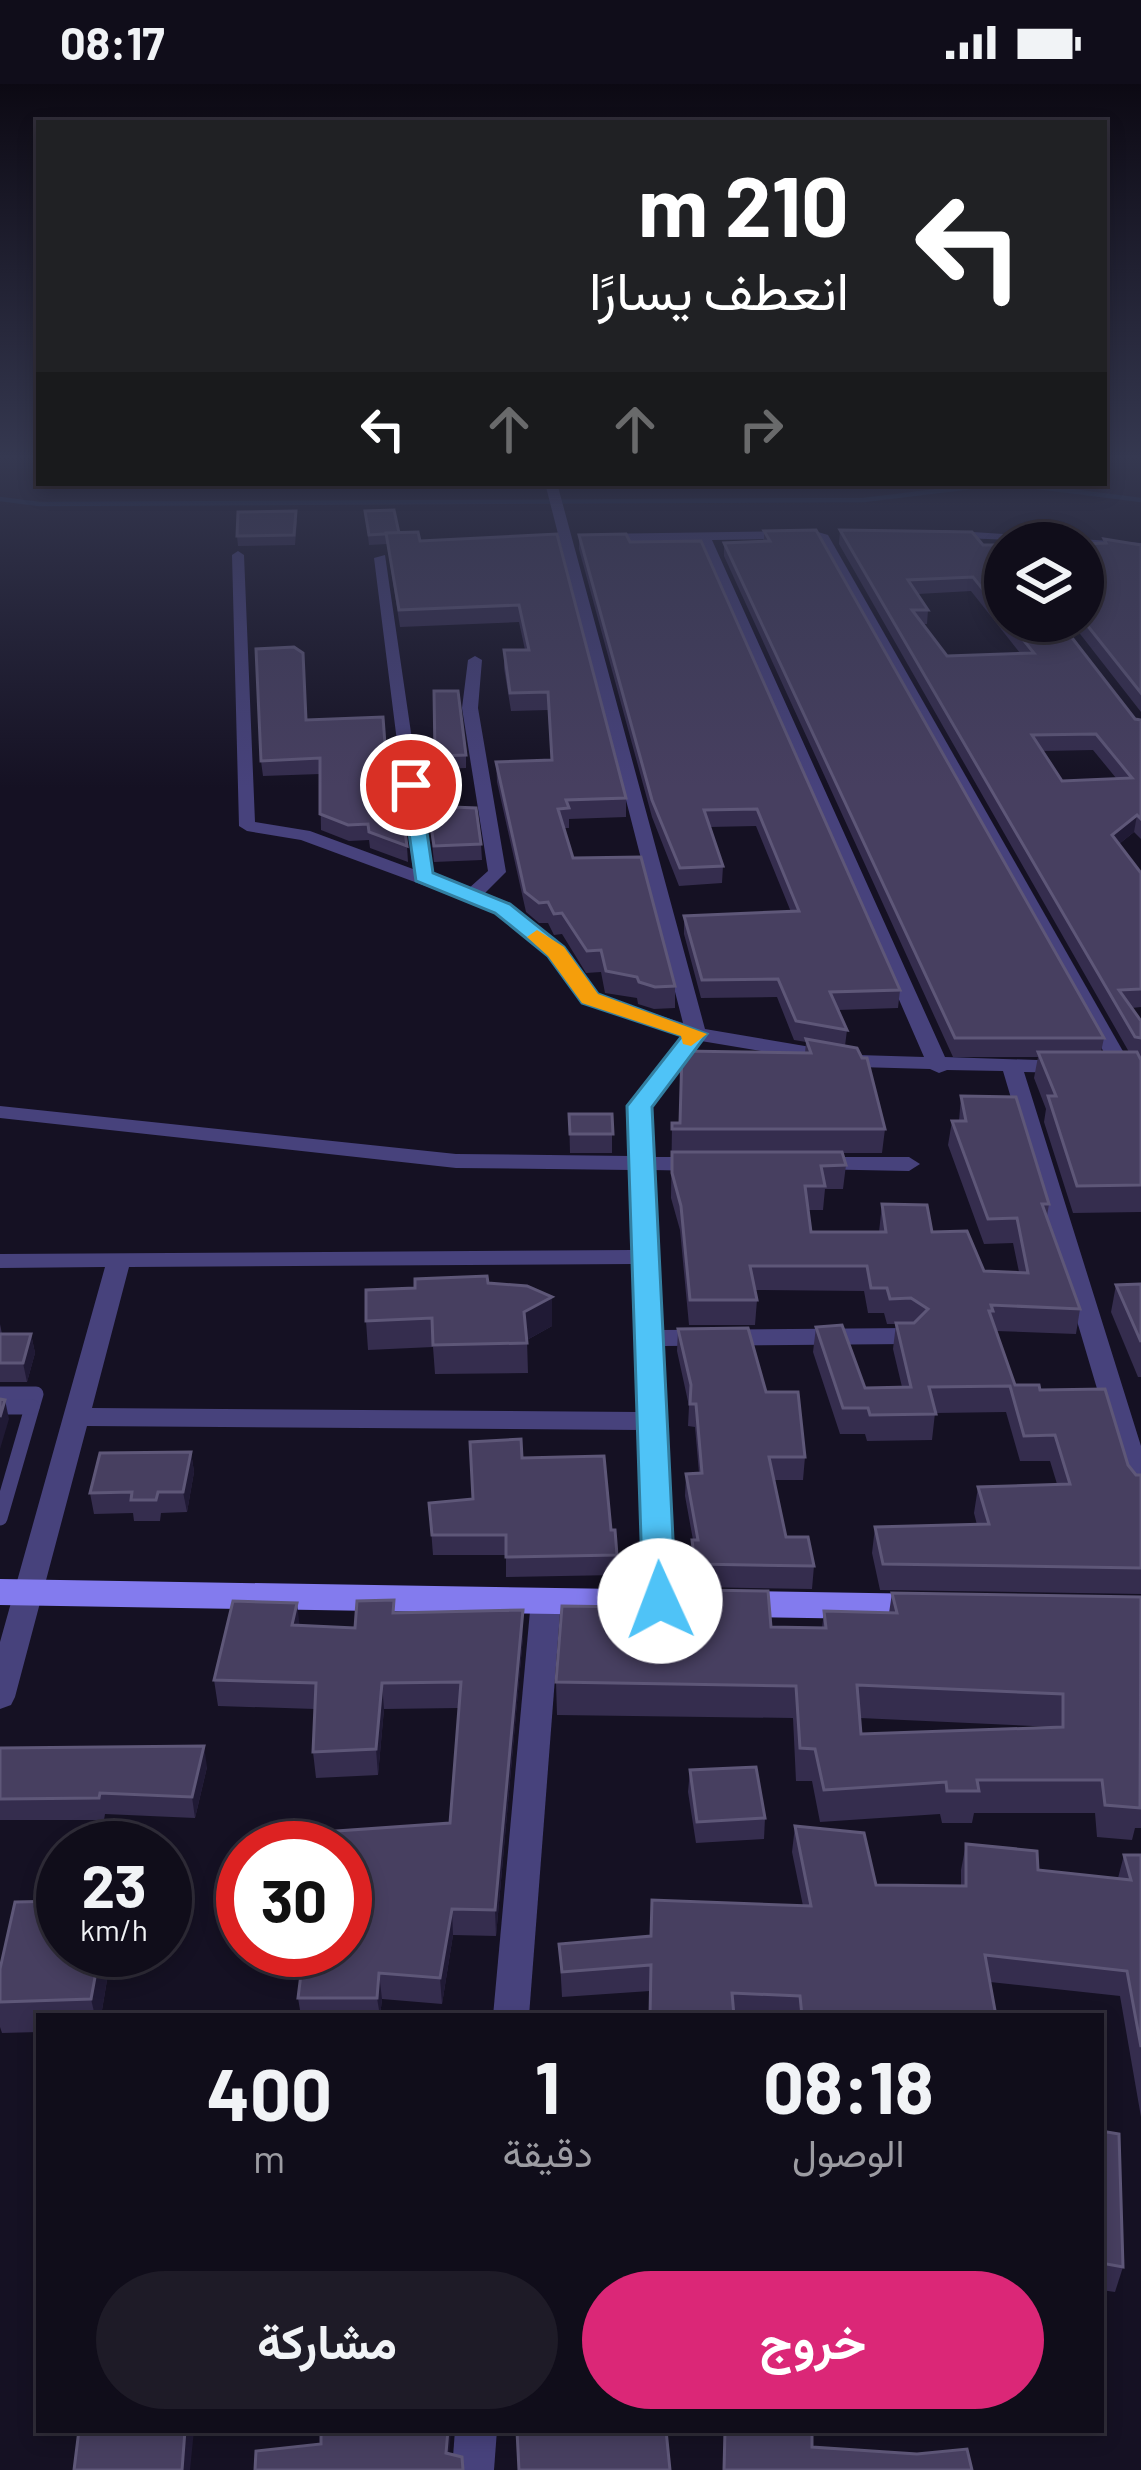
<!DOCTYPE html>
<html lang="ar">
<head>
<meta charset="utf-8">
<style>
	:root { --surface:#100d1a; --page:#1e1b27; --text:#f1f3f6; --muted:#9c9ca2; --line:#302d39; --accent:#db2777 }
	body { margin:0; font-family:Barlow,Vazirmatn,sans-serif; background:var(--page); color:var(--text); direction:rtl; height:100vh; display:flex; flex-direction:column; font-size:45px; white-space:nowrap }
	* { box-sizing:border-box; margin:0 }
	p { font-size:39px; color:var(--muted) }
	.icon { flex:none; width:66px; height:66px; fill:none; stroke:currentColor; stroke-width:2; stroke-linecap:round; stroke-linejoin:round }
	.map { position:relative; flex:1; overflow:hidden; direction:ltr }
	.drawer { position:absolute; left:36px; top:1929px; width:1068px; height:420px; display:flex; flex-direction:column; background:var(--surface); border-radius:0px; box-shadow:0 6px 18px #0003,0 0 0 3px var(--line); direction:rtl }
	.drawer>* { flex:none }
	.top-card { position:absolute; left:36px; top:36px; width:1071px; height:366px; border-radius:0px; box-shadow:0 6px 18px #0003,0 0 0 3px var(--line); direction:rtl; background:#202124; color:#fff; overflow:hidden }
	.buttons { position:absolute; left:984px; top:438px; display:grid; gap:24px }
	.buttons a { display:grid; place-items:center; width:120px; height:120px; border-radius:50%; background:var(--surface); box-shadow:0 6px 18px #0003,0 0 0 3px var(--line); font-size:60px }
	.speed { position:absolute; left:36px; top:1737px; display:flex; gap:24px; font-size:60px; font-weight:700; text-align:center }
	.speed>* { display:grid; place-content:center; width:156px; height:156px; border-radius:50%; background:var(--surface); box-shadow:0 6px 18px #0003,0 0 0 3px var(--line); line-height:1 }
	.speed small { font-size:30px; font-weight:400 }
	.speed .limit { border:18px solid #d22; background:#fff; color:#111 }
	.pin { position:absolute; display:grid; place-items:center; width:102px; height:102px; color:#fff; margin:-51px; border:6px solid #fff; border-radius:50%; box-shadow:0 3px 12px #0007 }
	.me { position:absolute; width:132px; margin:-66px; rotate:358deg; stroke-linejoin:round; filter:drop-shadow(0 0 9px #0008) }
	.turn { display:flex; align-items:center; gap:42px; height:252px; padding:0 60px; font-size:54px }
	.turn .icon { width:156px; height:156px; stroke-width:2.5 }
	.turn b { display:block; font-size:84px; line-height:102px }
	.lanes { display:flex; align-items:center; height:114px; padding:0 60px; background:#0003; justify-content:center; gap:60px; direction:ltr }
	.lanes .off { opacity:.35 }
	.eta { display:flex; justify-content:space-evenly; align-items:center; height:204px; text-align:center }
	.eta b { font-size:72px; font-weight:700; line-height:84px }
	.action { display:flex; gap:24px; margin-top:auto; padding:24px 60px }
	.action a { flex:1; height:138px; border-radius:72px; background:var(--accent); color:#fff; font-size:48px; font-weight:700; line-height:138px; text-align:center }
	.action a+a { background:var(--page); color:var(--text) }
	.status { display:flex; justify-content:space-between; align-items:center; height:84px; padding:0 60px; background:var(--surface); direction:ltr }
	.status svg { height:33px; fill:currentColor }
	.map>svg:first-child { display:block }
</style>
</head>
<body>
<div class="status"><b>08:17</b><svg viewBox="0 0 49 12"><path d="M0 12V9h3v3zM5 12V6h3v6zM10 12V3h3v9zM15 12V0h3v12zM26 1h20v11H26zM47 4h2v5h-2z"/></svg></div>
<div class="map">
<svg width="1141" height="2386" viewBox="0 0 1141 2386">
	<rect width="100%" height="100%" fill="#151123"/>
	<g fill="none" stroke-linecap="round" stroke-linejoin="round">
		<g stroke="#162748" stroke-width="4.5">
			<path d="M1007,399l134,17"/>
			<path d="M0,415l39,5 825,-4 140,-17"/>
		</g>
		<g stroke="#47427c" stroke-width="15">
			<path d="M0,1310h36l-36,124"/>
			<path d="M0,1323h32"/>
		</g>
		<g fill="#47427c" fill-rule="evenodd">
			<path d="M545,399h12l148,546 153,26 66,2 -225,-517 -104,2 -6,-4 6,-4 199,-3 6,4 -6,4 -82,1 233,517 122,4 10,6 -10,6 -43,-1 117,374v53l-10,-2 -4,-7 -124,-419 -56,-1 -8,3 -9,-4 -72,-2 -157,-26 -51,66 2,50h51l11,7 -11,7 -50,-1 8,160 247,-2 12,8 -12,8 -246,2 13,255 -5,7 -10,4 -10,-4 -5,-7 -5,-171 -553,-4 -72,271 -4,8 -11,4v-67l105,-375 -105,1v-14l633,-4 -2,-80 -175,-2 -456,-50v-12l456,48 174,2 -2,-50 55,-70 -100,-33 -34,-47 -53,-44 -195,-72 -54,-9 -8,-5 -7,-271 6,-4 6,4 11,267 55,9 103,38 -39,-311 11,-3 47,321 36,13 20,-18 -26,-163 6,-48 7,-4 7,4 -4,48 28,164 -23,23 25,9 55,44 34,47 86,28zM634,1180l5,148 -547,-4 37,-141z"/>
			<path d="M943,446l198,13v8l-58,-4v-4l-144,-6z"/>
			<path d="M818,448l10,3 304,532 -3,4 -7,2 -10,-6z"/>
			<path d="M816,1073h93l11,7 -11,7 -101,-2 -3,-5 3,-5z"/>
			<path d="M546,1505l10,4 5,7 -32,416h-36l38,-416 5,-7z"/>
			<path d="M455,2346h42l-3,40h-42z"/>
		</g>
		<path fill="#837bee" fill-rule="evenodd" d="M0,1495l930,15 13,4 5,9 -5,9 -13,4 -930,-15z"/>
	</g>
	<g fill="#352d4e" fill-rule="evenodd">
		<path d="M365,427l34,22 21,8 137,-7 69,264v19l-57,2v9h-5l9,30 102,128v22l-21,1 -16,-5 -1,-6 -32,-5 -4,-21 -15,1 -24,-39 -8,1 -6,-12h-9l-13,-11 -29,-130 -1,-20 55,-2 -3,-50 -37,1 -7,-43v-18h21l-6,-28 -119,5 -13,-83 -18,1z"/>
		<path d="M297,436l-2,25 -57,1 -1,-10z"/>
		<path d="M840,446l143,15h22v76h54l76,98 6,1v119l-7,-7 -15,12 22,29v134l-9,1 9,13v36h-2l2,3v152l-68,1 -29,-91 2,-13 -12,-31 4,-21h-85l-229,-501v-13l40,-2v-10l340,507 -3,14h28l-290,-508zM971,507l49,62 -73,3 -24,-32h4l1,-14 -10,-16zM1093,666l23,28 -54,3 -20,-30z"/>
		<path d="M579,451l51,7 270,448 -2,18 -60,2 9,20 -2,16 40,83 -3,24h-40l4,12 -3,24h-18l-2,21h-14l2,22h68l3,-28 50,28 52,39 35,1 -6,-29 -29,1 -36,-99 4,-24h7l2,-25 88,108 -2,12 33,93 -4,25 -80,-3 19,54 25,5 88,75 8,10h5v119l-261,-4 -8,-37 3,-26 102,-2 -3,-12 4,-26 79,-3 -7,-23h-30l-14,-49 -71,1 -3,27 -65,1 -2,-7h-25l-27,-82 3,-25 49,61 37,-1 -9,-38 3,-25h-9l-3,-11h-16l-4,-22 -109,-1 2,10 -2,25h-66l-9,-95 -9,-32 1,-75h8l125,-70 1,-11 -12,-2 -17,-43 -76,1 -17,-64v-18l107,-4 -35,-86 -46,1 13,39 -1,17 -43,3 -27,-69 -73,-268z"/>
		<path d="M1104,455l37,6v167l-71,-91h13z"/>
		<path d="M434,607l32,64v13l-30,1z"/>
		<path d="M307,636l80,52 20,74 1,16 -38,-14 -1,-8 -20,1 -28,-11 -1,-56 -57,2 -2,-15z"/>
		<path d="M428,722l53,38 1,16 -48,2z"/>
		<path d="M569,1030h43v39h-42z"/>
		<path d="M488,1199l64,43 -25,14 1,33 -93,1 -2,-27 -65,3 -2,-29z"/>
		<path d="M1141,1200v93h-3l-27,-65 5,-27z"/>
		<path d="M0,1240l2,10h29l4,19 -8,29h-27z"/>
		<path d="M678,1245l88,63 39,65 -2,23h-30l13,57 28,29 -2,23 -118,-2 -3,-24 2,-23 -8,-44 1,-22 13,-1 -4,-46 -7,-1 1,-20 -12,-55z"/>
		<path d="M191,1368l3,20 -7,40 -26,1 -1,8h-26l-1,-8 -39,1 -4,-21z"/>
		<path d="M522,1374l89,72 6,25 -1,20 -110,2v-22h-73l-4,-52 44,-4z"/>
		<path d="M700,1506l71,37 51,1 2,-17 65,2 3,-20 249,4v231h-6l-3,12 -35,-3 -2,-24h-121l-2,10h-30l-2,-9 -120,8 -8,-41h-16l-3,-63 -236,-3 -1,-33 143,-74zM860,1634l196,9 -195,7z"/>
		<path d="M395,1529l128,23 -27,300 -43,-1 -11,69 -60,-5 -2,17h-79l-3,-18 152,-175 9,-115 -75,1 -6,66 -62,3 -3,-26 2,-43 -97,-3 -4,-26 86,-55 55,3z"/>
		<path d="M0,1664l207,19 -12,51 -90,-4 -1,6h-104z"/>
		<path d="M690,1686l75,48 -1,21 -68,4 -8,-51z"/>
		<path d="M795,1742l81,59 85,1v-16l5,-26 72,26 80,8 6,-23h17v262l-21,-121 -130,-14 6,34h-347l1,-25 -88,6 -3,-53 92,-8 152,-30 -11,-54z"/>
		<path d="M63,1866h49l-11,66h-62v16l-37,1 -2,-6v-58z"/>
		<path d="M1101,2047l22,136 -8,25 -14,-2z"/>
	</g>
	<g fill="#201a35">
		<path d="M1137,731l-3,17 -25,20 3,-17z"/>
		<path d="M552,1213v29l-27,15 -1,-29z"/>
		<path d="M31,1250l4,19 -8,29 -4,-19z"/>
		<path d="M5,1316l4,19 -9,30v-32z"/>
		<path d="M191,1368l3,20 -7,40 -4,-20z"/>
		<path d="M297,1519l3,26 -8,-4z"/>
		<path d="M523,1526v26l-27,300 -1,-26z"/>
		<path d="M382,1599l2,26 -6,66 -2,-26z"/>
		<path d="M204,1662l3,21 -12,51 -3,-21z"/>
		<path d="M452,1825l1,26 -11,69 -2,-26z"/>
		<path d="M100,1866h12l-11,66h-6l-4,-17z"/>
		<path d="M379,1889l3,26 -2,17 -3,-18z"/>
		<path d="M185,2346h9l-4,40h-8z"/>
		<path d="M448,2346h3l-3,40 -2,-17z"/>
	</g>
	<g fill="#473f60" stroke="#5e5778" stroke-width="3" fill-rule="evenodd">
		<path d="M394,426l5,23 -30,2 -4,-24z"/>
		<path d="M296,427l-2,24 -57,1 1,-24z"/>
		<path d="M816,446l288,508h-149l-231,-495 46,-2 -6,-10z"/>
		<path d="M840,446l132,2 11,13h22v72l-32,-40 -65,3 20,30h-16l35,46 87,-3 -26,-32h51l76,98 6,1v99l-4,-4 -25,20 29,38v116l-22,1 22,31v17l-6,-1zM1096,650l36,44 -70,3 -30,-46z"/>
		<path d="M418,448l2,9 137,-7 69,264 -60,2 3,8 -11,1 15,49 68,-1 34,129 -20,1 -16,-5 -2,-5 -31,-6 -5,-21 -14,1 -25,-38 -8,1 -6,-12 -9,1 -14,-11 -29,-130 56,-2 -4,-68 -38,1 -6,-43h25l-10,-45 -120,5 -13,-77z"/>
		<path d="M626,450l4,8 71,-1 199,449 -70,2 17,38 -51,-9 -18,-42 -76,1 -18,-64 115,-5 -42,-102 -53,1 19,56 -43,2 -28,-68 -73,-265z"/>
		<path d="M1104,455l37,6v148l-58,-73v-76l23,-1z"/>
		<path d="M294,563l9,6 3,67 77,-3 4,55h10l10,74 -38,-14 -1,-8 -20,1 -28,-11v-56l-59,3 -5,-112z"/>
		<path d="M434,607h24l8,64 -31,1z"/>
		<path d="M428,722l48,2 5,36 -47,2z"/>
		<path d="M806,955l51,9 5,10h5l18,71h-213v-6h8l2,-72 129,2z"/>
		<path d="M1038,968h99l4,8v125l-64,1 -29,-90h8z"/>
		<path d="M961,1012l55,1 33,107h-7l38,105 -89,-4 2,6h-4l26,74h24l1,5 65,-1 23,76 8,10h5v93l-258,-4 -8,-37 114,-3 -11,-37 92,-3 -15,-49 -31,1 -14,-50 -81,1 7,27 -66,1 -2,-7h-25l-27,-81 26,-2 23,63 46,-1 -15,-64h18l14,-14 -17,-11 -21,1 -3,-11h-16l-4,-22h-117l7,34h-67l-9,-94 -9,-33v-21h170l4,13 -25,1 4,20h-20l6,46h75l-4,-28 45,1 5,27 35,-1 17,40 44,2 -11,-55 -29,1 -36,-98h14z"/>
		<path d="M569,1030h43l1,20h-43z"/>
		<path d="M487,1192l1,7 39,3 25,11 -28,15 3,31 -94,2 -1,-27 -66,3v-31l49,-2v-9z"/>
		<path d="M1141,1200v58l-25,-57z"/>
		<path d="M748,1244l18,64h32l7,65h-36l17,80h22l6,29 -119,-2 -3,-24h6l-12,-66 16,-1 -6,-69h-6l1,-19 -13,-56z"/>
		<path d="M0,1250h31l-8,29h-23z"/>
		<path d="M0,1315l5,1 -5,17z"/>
		<path d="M521,1355l1,19 82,-2 7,74h4l2,25 -111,2v-22h-74l-3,-32 44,-4 -3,-57z"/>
		<path d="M191,1368l-8,40h-25l-2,8h-25l1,-8 -42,1 10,-40z"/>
		<path d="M700,1506l68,1 3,36 55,1 -2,-17 73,2 -5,-20 249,4 -1,211 -35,-3 -3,-25h-125l2,11h-32l-1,-9 -122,8 -9,-41 -15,-1 -4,-62 -240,-4 6,-76 141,2zM857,1601l206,9v33l-202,7z"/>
		<path d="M394,1516l-1,13 130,-3 -28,300 -43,-1 -12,69 -61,-5 -2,25h-79l6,-48h41v-102h-23l1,-16 127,-9 11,-141 -79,1 -6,66 -63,3 3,-69 -102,-3 19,-79 64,2 -5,22 63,3 2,-27z"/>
		<path d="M204,1662l-12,51 -92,-4 -1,5 -99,1v-51z"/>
		<path d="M756,1683l9,51 -68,4 -7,-52z"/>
		<path d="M795,1742l69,7 12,52 90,1v-42l71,7 1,19 93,10 -7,-25h17v192l-14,-76 -142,-16 11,61h-194l-2,-20 -68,-3 2,23h-84l1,-51 -89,7 -3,-28 92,-8 1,-36 159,6z"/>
		<path d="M63,1817v49h37l-9,49 -91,3v-33l15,-67z"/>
		<path d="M1101,2047l18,3 4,133 -22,-4z"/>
		<path d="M79,2346h106l-3,40h-108z"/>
		<path d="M321,2346h127l-2,23 16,4 1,13h-208l1,-19 65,-7z"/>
		<path d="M536,2346h130l4,40h-151l-2,-39z"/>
		<path d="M725,2346h87v17l105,7 50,-5 5,21h-248z"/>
	</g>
	<linearGradient id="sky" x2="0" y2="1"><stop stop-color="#0c0913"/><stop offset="0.53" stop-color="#353850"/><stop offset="1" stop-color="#353850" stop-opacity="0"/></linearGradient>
	<rect width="1141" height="704" fill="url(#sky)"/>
	<path fill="#4fc3f7" stroke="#337fa1" stroke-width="3" d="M411,696l9,5 13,88 77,31 54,43 34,47 109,40 -55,73 24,494 -5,9h-23l-5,-9 -16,-495 55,-70 -100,-33 -34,-47 -53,-43 -79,-32 -14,-96z"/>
	<path fill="#f59e0b" d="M537,846l27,17 34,47 109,40 -16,12 -8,-2 -2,-8 -99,-33 -34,-47 -21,-19z"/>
</svg>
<div class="buttons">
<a><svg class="icon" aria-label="layers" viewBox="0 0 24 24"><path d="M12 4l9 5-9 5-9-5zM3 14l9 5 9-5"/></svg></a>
</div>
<div class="speed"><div>23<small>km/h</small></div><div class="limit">30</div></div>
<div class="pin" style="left:411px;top:701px;background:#d93025"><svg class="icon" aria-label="arrive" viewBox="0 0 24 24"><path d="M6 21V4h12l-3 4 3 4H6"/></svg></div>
<svg class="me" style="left:660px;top:1517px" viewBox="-20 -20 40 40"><circle r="19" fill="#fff"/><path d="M0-13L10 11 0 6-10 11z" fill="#4fc3f7"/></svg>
<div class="top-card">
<div class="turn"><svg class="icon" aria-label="left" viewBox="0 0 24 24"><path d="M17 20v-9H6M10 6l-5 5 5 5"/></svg><div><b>210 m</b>انعطف يسارًا</div></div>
<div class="lanes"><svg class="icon" aria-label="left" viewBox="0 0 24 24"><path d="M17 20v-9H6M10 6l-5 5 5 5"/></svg><svg class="icon off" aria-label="ahead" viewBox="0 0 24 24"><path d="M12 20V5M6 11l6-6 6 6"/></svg><svg class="icon off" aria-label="ahead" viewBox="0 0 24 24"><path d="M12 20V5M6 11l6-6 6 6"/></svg><svg class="icon off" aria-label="right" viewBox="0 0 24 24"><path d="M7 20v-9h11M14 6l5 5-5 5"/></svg></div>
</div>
<section class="drawer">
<div class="eta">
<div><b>08:18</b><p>الوصول</p></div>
<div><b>1</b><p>دقيقة</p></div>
<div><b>400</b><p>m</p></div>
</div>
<div class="action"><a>خروج</a><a>مشاركة</a></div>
</section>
</div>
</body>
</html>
